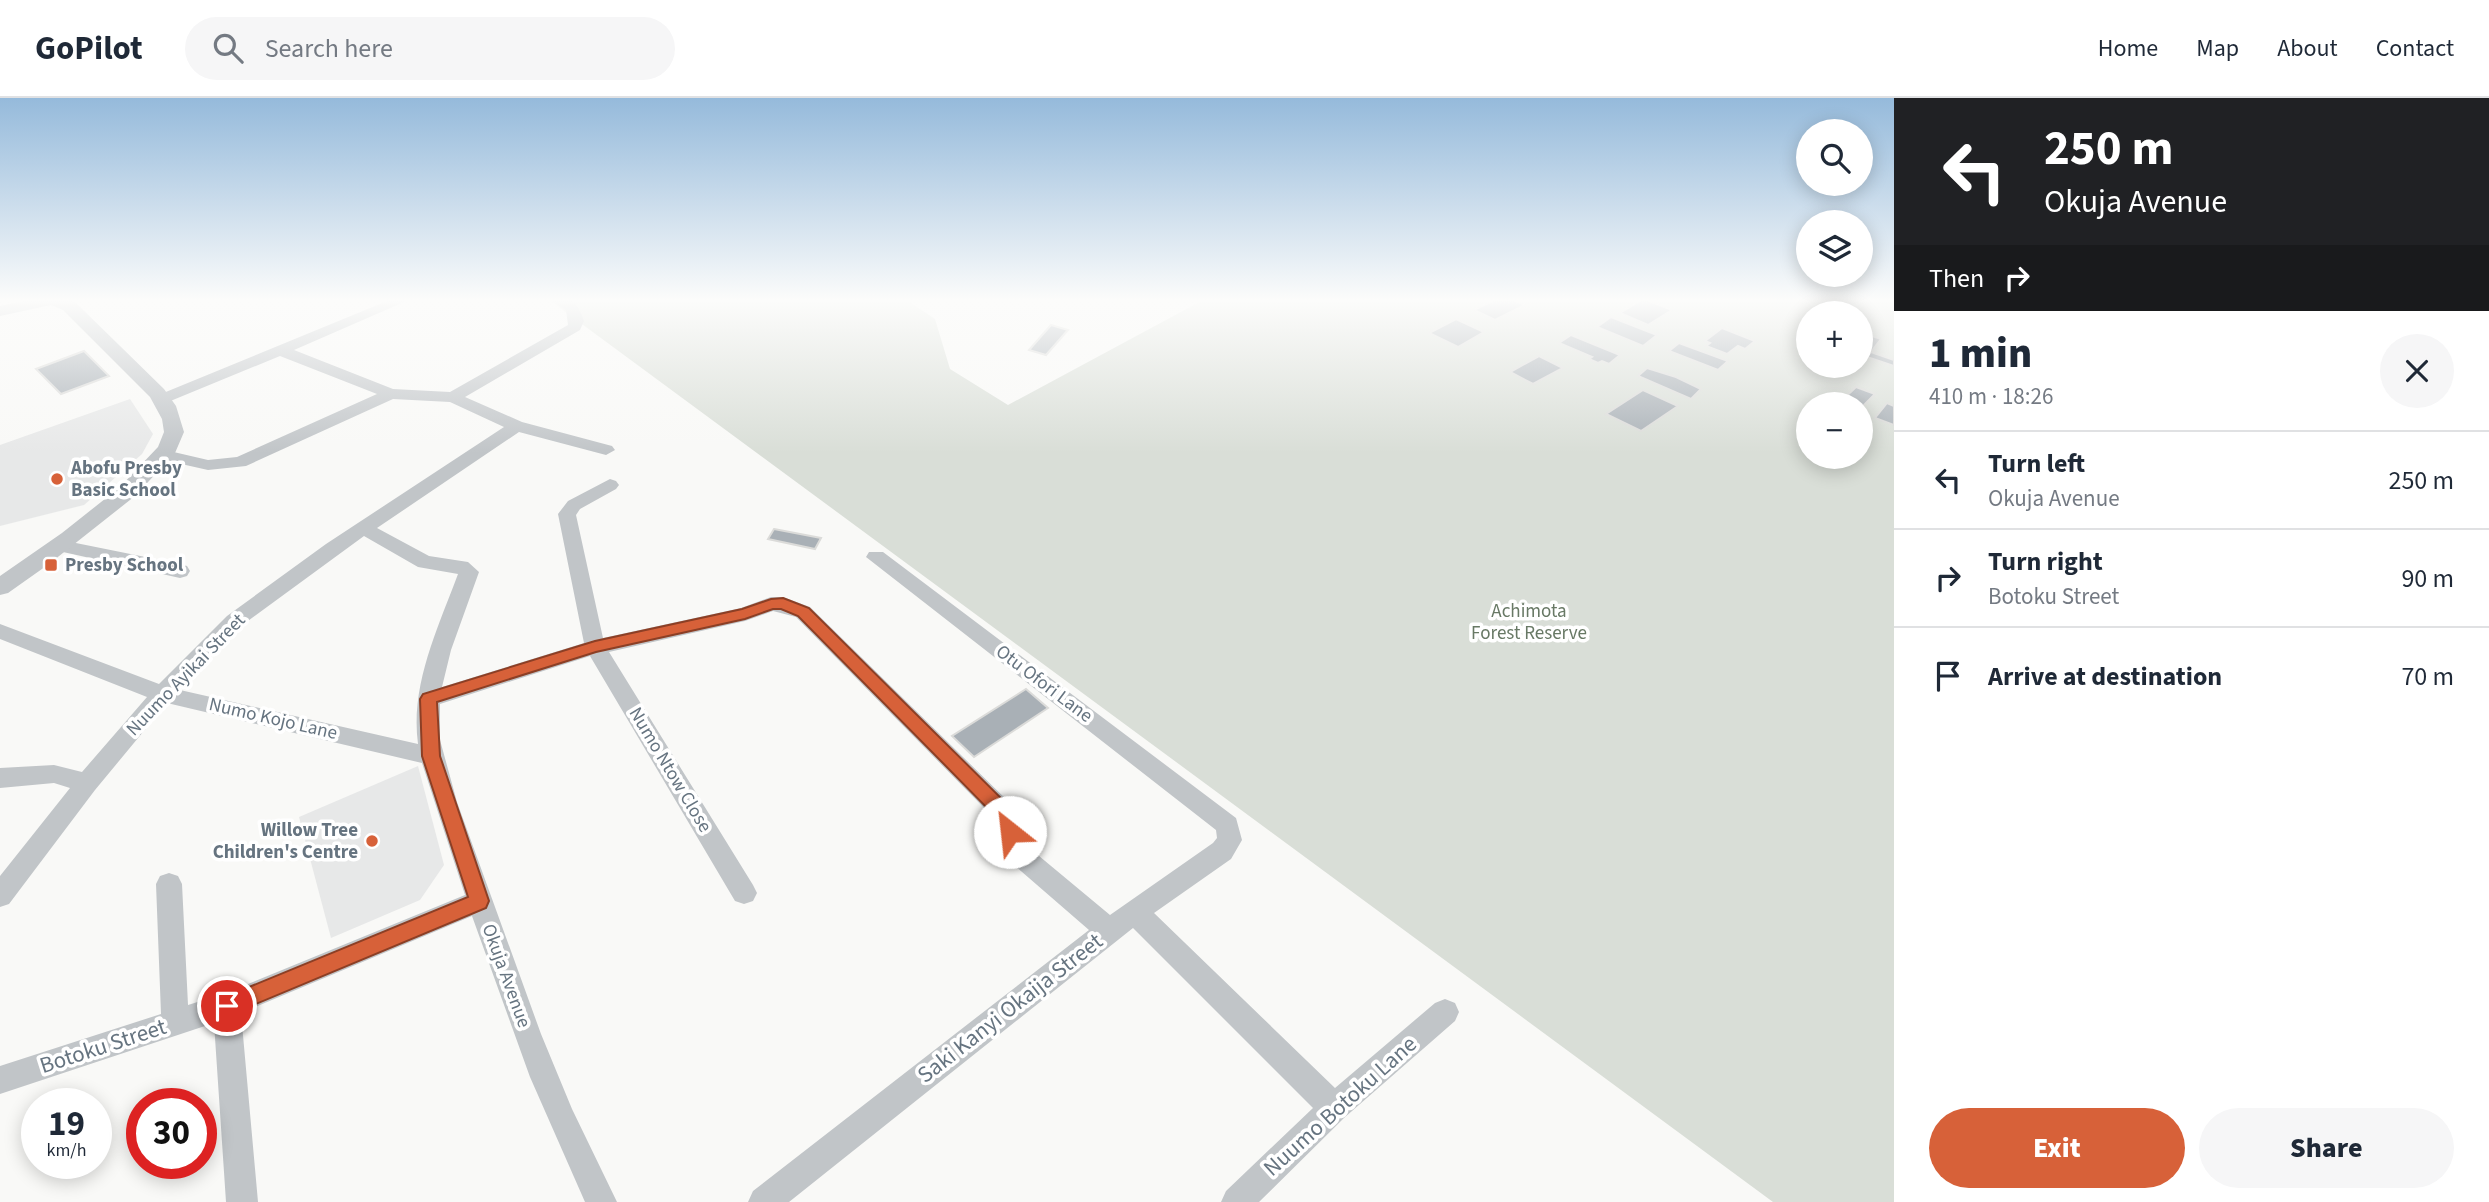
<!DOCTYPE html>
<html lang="en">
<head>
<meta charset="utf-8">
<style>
	:root { --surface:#fff; --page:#f6f6f7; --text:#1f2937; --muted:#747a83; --line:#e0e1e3; --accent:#d76139 }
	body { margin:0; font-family:"Source Sans 3",sans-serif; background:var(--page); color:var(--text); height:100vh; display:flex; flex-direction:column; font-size:26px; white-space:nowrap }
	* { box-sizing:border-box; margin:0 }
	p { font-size:23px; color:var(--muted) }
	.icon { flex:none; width:38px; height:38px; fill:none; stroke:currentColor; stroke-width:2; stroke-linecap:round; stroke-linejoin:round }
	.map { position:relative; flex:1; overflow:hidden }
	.panel { display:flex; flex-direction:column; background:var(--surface); width:595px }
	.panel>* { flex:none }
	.banner { background:#202124; color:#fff; overflow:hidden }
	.controls { position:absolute; left:1796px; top:21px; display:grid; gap:14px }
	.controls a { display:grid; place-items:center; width:77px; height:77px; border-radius:50%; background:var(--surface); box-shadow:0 4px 18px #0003; font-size:35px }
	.speed { position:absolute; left:21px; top:990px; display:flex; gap:14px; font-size:35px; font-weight:700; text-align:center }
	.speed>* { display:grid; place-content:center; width:91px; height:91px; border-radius:50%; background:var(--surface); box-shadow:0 4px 18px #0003; line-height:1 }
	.speed small { font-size:18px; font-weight:400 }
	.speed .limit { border:10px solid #d22; background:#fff; color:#111 }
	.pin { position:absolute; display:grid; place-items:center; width:60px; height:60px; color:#fff; margin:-30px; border:4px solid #fff; border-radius:50%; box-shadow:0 2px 7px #0007 }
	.me { position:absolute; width:77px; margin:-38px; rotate:331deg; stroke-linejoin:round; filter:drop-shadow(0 0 5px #0008) }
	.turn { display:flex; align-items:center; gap:24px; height:147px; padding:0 35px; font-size:32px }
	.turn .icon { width:91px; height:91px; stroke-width:2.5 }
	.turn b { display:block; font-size:49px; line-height:60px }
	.then { display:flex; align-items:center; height:66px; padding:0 35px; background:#0003; gap:14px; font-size:26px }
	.round { display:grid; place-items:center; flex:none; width:74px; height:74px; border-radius:37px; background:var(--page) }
	.head { display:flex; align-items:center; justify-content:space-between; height:119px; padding:0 35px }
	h1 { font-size:42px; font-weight:800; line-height:52px }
	.action { display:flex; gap:14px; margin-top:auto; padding:14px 35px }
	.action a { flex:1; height:80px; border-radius:42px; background:var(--accent); color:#fff; font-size:28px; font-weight:800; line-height:80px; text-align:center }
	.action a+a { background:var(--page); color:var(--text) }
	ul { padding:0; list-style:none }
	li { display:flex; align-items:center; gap:21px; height:98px; padding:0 35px; border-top:2px solid var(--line) }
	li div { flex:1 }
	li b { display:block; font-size:26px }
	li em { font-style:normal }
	header { display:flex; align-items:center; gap:42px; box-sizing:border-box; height:98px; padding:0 35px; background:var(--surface); border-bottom:2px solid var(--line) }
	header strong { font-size:33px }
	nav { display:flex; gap:38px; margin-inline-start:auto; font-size:24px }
	.search { width:490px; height:63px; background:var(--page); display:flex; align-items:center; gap:18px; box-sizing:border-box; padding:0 24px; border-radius:38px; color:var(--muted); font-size:26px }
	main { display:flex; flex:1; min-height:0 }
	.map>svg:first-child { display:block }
</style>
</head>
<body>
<header>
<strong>GoPilot</strong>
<div class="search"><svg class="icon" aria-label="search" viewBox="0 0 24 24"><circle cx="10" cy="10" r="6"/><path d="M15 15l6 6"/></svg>Search here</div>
<nav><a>Home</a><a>Map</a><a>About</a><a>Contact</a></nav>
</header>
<main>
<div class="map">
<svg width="1894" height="1104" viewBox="0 0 1894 1104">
	<rect width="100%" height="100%" fill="#f9f9f7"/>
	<g fill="#e7e8e8">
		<path d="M130,301l23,35 -11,20 -58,51 -84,21v-81z"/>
		<path d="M418,668l26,99 -24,35 -89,38 -32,-121z"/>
	</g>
	<path fill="#d9ded7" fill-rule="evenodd" d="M548,201h357l30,20 15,50 58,36 197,-106h689v903h-121zM1808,215h52v53h-52zM1808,306h52v53h-52z"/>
	<g fill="#a9b0b6" stroke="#dbdbd9" stroke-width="2">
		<path d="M1496,201h16l13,6 -30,15 -21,-10z"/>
		<path d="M1643,201h2l27,11 -24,15 -28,-12z"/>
		<path d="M1611,219l46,18 -14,11 -46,-19z"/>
		<path d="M1456,221l28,13 -26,15 -29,-14z"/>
		<path d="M1051,227l17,5 -22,25 -17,-5z"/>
		<path d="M1722,230l33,13 -10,8 -7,-3 -11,8 -21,-8 4,-3 -5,-2z"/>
		<path d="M1571,237l49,20 -11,9 -7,-3 -4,2 -9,-4 3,-2 -33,-14z"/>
		<path d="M1872,238l9,3 -14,18 -7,-2v-5z"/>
		<path d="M1679,245l49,18 -10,9 -49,-19z"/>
		<path d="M84,253l25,25 -48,18 -25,-25z"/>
		<path d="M1871,254l23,8v6l-27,-9z"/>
		<path d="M1539,258l24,12 -30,16 -23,-12z"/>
		<path d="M1647,270l29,9 25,12 -10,10 -53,-23z"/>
		<path d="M1856,289l19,7 -15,15v-5h-22z"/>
		<path d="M1643,292l35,16 -37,25 -35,-17z"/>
		<path d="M1887,305l7,3v19l-19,-7z"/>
		<path d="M774,431l47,9 -6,11 -47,-10z"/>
		<path d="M1026,591l22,19 -74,49 -22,-21z"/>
	</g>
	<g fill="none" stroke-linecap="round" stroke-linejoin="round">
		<g fill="#c1c5c8" fill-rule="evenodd">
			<path d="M392,201h19l-117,51 99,39 57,3 118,-67 -2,-15 -18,-11c23,0 28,-1 36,22l-4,9 -115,67 57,25 90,24 3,4 -9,5 -87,-23 -142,96 52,28 39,6 11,10 -28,78 -9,37 142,-44 -26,-129 10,-13 42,-22 6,2 3,4 -3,4 -36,20 -4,6 27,123 138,-30 30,-11h12l27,10 204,200 9,20 -2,14 89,74 103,-72 4,-5 -1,-8 -350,-273 3,-5h14l353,266 6,22 -11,19 -77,54 181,175 100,-85 10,-4 10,4 4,9 -4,9 -111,97 -85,84h-38l5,-11 87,-83 -180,-180 -344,274h-41l5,-11 336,-261 -90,-78c-5,-11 1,-21 -3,-32l-200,-203 -23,-6 -28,10 -136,31 144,233 4,8 -4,8 -9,3 -9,-3 -145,-245 -150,48v36l17,62 84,232 31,75 45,93h-32l-55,-125 -58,-161 -231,97 17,189h-32l-12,-179 -214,71v-28l161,-52 -5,-130 4,-8 9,-3 9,3 4,8 6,121 38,-12 239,-98 -43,-132 -255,-60 -72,87 -86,114 -9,3v-31l70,-88 -16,-5 -54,5v-20l54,-3 28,7 65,-75 -147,-58v-15l159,60 68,-68 99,-72 178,-117 -54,-25 -57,-3 -147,67 -38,4 -49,-11 -3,-4 9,-5 43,10 29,-3 140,-63 -97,-38 -112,46h-12l-2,-3 2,-3zM364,438l54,31 40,7c-20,54 -48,111 -40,170l-238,-54 61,-64z"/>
			<path d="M61,442l119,24 7,2 3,5 -3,5 -7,2 -126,-28 -3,-4 3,-4z"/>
		</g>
		<path fill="#c1c5c8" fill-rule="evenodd" d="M33,201h32l10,3 89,87 12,17 8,26 -9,21 -40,43 -86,68 -41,29 -8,2v-19l62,-43 58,-46 38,-40 6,-15 -2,-13 -12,-22 -87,-87 -12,-5 -51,11v-10z"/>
	</g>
	<linearGradient id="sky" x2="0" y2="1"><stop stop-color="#95badb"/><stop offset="0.57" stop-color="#fcfcfb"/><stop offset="1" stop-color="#fcfcfb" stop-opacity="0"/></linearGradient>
	<rect width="1894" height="355" fill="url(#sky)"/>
	<path fill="#d76139" stroke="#8c3f25" stroke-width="2" d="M783,500l26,10 203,201 7,23 -2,5 -7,2 -6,-2 -7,-19 -199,-202 -17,-7h-8l-28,10 -149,33 -159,50 3,54 49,145 -3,7 -259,108 -7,-2 -3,-8 3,-7 248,-102 -46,-141 -2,-57 3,-5 172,-53 147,-32 29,-10z"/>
	<g fill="#d76139" stroke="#fff" stroke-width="2.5">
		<circle cx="57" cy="381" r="7"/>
		<rect x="44" y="460" width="14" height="14" rx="3.5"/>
		<circle cx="372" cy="743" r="7"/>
	</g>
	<g text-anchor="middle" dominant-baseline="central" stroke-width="7" stroke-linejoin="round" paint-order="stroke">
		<g font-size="19" font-weight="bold" fill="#667480" stroke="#fff" text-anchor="start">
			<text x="71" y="370">Abofu Presby<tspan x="71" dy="22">Basic School</tspan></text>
			<text x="65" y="467">Presby School</text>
			<text x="358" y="732" text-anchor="end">Willow Tree<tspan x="358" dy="22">Children's Centre</tspan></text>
		</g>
		<g font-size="19" fill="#687965" stroke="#fff">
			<text x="1529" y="513">Achimota<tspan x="1529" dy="22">Forest Reserve</tspan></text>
		</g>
		<g font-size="19" fill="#667480" stroke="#fff">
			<text transform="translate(186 577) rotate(-46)">Nuumo Ayikai Street</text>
			<text transform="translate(1044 586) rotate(37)">Otu Ofori Lane</text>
			<text transform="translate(273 621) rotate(13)">Numo Kojo Lane</text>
			<text transform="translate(670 672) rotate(59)">Numo Ntow Close</text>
			<text transform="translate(506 878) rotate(70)">Okuja Avenue</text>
		</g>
		<g font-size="23" fill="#667480" stroke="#fff">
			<text transform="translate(1010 910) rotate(-38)">Saki Kanyi Okaija Street</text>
			<text transform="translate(103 948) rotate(-18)">Botoku Street</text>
			<text transform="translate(1340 1008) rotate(-42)">Nuumo Botoku Lane</text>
		</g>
	</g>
</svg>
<div class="controls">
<a><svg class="icon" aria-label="search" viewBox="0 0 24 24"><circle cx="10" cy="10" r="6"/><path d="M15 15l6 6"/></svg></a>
<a><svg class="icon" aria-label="layers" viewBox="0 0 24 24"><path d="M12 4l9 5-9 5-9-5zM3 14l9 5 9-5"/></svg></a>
<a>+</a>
<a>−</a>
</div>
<div class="speed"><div>19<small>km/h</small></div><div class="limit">30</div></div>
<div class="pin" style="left:227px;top:908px;background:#d93025"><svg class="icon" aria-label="arrive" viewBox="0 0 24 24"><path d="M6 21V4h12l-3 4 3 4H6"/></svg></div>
<svg class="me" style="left:1010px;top:734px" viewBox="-20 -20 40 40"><circle r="19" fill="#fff"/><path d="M0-13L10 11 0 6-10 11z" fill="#d76139"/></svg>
</div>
<section class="panel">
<div class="banner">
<div class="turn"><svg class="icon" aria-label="left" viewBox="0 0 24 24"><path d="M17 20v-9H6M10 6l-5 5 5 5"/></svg><div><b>250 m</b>Okuja Avenue</div></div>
<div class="then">Then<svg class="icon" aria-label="right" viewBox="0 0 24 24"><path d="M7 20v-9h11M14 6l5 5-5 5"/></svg></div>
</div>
<div class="head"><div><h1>1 min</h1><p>410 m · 18:26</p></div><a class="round"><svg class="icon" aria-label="close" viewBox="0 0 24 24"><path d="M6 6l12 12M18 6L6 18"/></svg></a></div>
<ul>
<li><svg class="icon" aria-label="left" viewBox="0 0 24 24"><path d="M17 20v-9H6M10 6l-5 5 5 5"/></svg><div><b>Turn left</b><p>Okuja Avenue</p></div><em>250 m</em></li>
<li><svg class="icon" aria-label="right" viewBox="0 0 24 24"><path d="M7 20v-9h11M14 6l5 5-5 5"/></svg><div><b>Turn right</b><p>Botoku Street</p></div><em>90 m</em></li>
<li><svg class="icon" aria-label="arrive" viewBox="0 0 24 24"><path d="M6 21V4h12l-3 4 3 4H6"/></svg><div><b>Arrive at destination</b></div><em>70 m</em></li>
</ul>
<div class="action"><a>Exit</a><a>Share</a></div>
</section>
</main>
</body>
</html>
